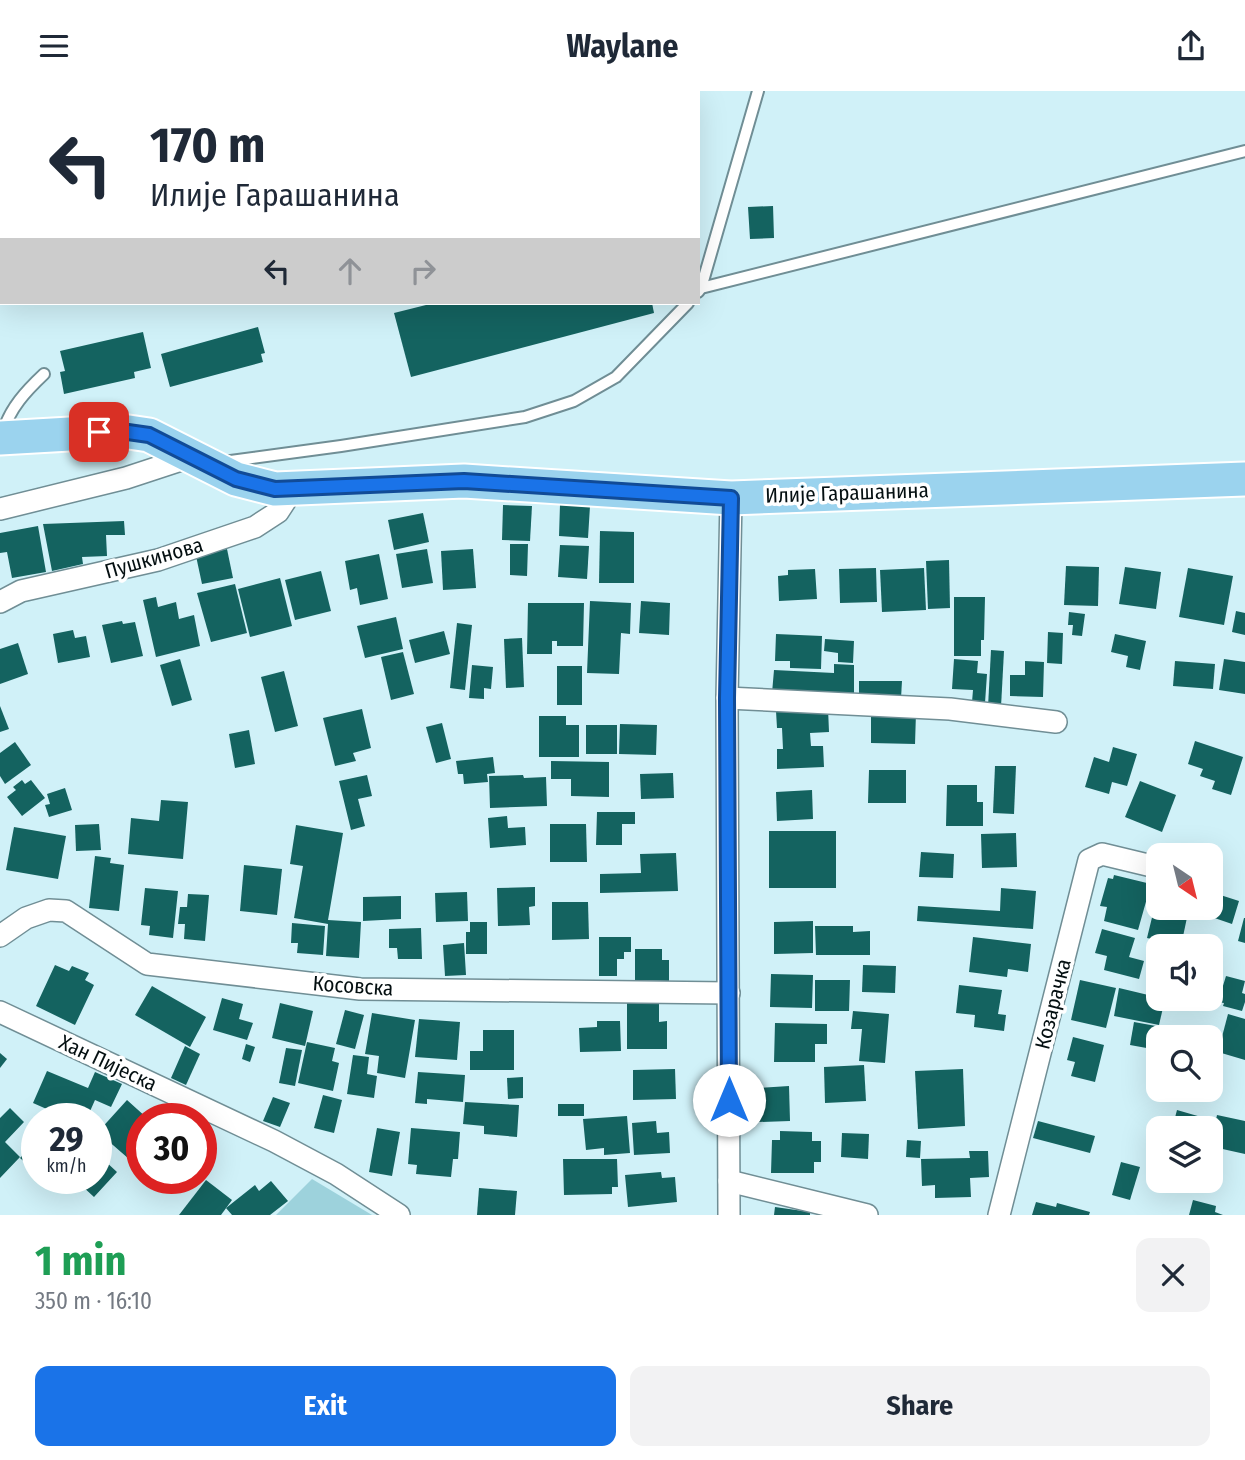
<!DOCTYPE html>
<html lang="en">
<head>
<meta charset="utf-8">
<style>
	:root { --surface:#fff; --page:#f2f2f3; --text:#1f2937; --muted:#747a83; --accent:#1a73e8 }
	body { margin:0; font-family:"Fira Sans Condensed",sans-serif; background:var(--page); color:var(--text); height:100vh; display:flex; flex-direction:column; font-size:26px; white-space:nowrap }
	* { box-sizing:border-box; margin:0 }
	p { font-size:23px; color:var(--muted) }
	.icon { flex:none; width:38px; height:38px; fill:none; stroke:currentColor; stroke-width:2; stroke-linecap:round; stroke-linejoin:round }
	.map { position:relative; height:1124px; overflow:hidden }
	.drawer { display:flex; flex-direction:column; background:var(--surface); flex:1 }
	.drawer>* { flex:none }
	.hud { position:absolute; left:0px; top:0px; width:700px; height:214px; box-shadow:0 7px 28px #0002; background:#fff; color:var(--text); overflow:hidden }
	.needle { width:46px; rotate:145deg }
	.controls { position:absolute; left:1146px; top:752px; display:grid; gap:14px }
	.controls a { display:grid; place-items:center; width:77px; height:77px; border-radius:14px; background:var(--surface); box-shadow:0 7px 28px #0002; font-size:35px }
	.speed { position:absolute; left:21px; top:1012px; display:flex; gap:14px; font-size:35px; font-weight:700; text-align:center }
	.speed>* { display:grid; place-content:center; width:91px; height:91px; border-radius:50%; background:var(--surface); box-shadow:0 7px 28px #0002; line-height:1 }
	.speed small { font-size:18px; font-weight:400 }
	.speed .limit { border:10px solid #d22; background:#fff; color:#111 }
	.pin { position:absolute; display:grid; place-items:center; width:60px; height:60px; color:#fff; margin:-30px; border-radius:14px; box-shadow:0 4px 10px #0006 }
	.me { position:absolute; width:77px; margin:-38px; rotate:0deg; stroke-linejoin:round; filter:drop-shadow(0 0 5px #0008) }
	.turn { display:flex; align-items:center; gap:24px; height:147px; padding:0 35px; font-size:32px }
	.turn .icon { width:91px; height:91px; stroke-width:2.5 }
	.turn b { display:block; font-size:49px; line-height:60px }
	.lanes { display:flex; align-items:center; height:66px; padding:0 35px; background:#0003; justify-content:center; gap:35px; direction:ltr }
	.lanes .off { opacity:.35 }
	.round { display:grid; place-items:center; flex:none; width:74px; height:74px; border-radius:14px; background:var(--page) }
	.summary { display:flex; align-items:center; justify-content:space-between; height:119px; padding:0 35px }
	h1 { font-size:42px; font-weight:700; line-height:52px; color:#1e9e55 }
	.action { display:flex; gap:14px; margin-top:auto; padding:14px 35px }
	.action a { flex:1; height:80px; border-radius:14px; background:var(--accent); color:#fff; font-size:28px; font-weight:700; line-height:80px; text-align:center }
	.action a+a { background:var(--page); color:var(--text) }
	header { display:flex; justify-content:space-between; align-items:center; height:91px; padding:0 35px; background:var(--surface); font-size:32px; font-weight:700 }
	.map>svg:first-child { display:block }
</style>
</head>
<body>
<header><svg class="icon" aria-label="menu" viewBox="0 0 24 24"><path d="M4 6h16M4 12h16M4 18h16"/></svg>Waylane<svg class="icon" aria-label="share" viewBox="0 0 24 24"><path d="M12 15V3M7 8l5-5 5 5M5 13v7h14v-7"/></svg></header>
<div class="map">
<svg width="1245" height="1124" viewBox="0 0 1245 1124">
	<rect width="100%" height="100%" fill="#d0f1f8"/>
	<path fill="#9dd2dc" d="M312,1088l60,36h-96z"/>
	<g fill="#146360">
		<path d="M773,115l1,32 -24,1 -2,-32z"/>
		<path d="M434,212h218l2,10 -243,64 -17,-64z"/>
		<path d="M258,236l7,26 -4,1 2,8 -93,25 -9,-33z"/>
		<path d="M143,241l8,36 -17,4 1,6 -71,16 -4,-22 5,-1 -5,-20z"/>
		<path d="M560,413l30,2 -2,32 -29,-2z"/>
		<path d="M503,414l29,1 -2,35 -28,-1z"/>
		<path d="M423,422l6,29 -35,8 -6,-30z"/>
		<path d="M124,430l1,14h-19l1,21 -25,1 1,7 -31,7 -9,-47z"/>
		<path d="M38,435l8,46 -34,6 -5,-26 -7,1v-20z"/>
		<path d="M600,440l34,1v51h-35z"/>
		<path d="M510,453h18l-1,32 -17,-1z"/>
		<path d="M560,454l29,1 -2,33 -29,-2z"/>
		<path d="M227,458l6,29 -31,6 -6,-28z"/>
		<path d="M427,458l6,34 -31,5 -6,-34z"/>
		<path d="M473,458l3,39 -33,2 -2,-39z"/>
		<path d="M379,463l9,45 -28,6 -3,-17 -7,2 -5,-29z"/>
		<path d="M949,469l1,48 -22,1 -2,-48z"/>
		<path d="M1066,475l33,1 -1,39 -34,-1z"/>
		<path d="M1125,476l36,5 -5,37 -37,-5z"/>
		<path d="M876,477l1,34 -37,1 -1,-34z"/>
		<path d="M924,477l2,42 -44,2 -2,-42z"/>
		<path d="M1188,477l45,8 -9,49 -45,-8z"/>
		<path d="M815,478l2,30 -38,2 -1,-25 10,-1v-5z"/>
		<path d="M321,480l10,40 -36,9 -10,-40z"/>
		<path d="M280,487l12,48 -42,11 -12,-48z"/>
		<path d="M235,493l12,49 -36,9 -14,-49z"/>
		<path d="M156,506l2,10 18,-5 3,17 15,-4 6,31 -44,11 -13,-57z"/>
		<path d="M954,506h31l-1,43h-3v16h-27z"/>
		<path d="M590,510l41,2 -1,31 -9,-1 -2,41 -32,-1z"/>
		<path d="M641,510l29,2 -1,32 -30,-2z"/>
		<path d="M528,512h56l-1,43h-26v-5h-5v13h-25z"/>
		<path d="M1236,520l9,2v22l-13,-3z"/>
		<path d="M1069,521l16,2 -3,22 -10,-1 1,-10h-5z"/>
		<path d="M396,526l7,32 -38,9 -8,-32z"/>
		<path d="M122,530l1,3 12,-2 8,34 -32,7 -9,-38z"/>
		<path d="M457,532l15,2 -7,65 -15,-2z"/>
		<path d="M73,539l2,8 11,-2 4,21 -32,6 -5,-29z"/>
		<path d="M444,540l6,23 -35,9 -6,-23z"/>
		<path d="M1048,541l15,1 -1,31 -15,-1z"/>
		<path d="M776,543l46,2 -1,33 -31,-1v-7h-15z"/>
		<path d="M1115,543l31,7 -6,29 -14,-3 2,-11 -17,-4z"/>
		<path d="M522,547l2,49 -18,1 -2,-49z"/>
		<path d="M825,548l29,2 -1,22 -15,-1v-9l-14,-2z"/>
		<path d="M18,552l10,31 -28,10v-35z"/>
		<path d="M991,559l13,1 -3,56h-13z"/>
		<path d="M403,561l11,42 -23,6 -10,-43z"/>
		<path d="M180,568l12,41 -20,6 -12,-41z"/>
		<path d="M954,568l24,2 -1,12 10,1 -2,29 -13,-1 1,-12 -21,-1z"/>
		<path d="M1224,568l21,3v32l-26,-4z"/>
		<path d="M1025,570l19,1 -1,35 -33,-1v-21h15z"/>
		<path d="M1175,570l40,3 -2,25 -40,-3z"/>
		<path d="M834,573l20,1v34l-82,-6 2,-23 60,3z"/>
		<path d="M472,574l21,2 -2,22 -7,-1v11l-15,-1z"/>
		<rect x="557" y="575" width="25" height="39"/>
		<path d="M284,580l14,55 -23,6 -14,-55z"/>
		<path d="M859,590h43l-1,17h-42z"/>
		<path d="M0,615l9,23 -9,3z"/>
		<path d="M828,617l1,24 -19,1 1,13h12l1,21 -47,2v-20h6l-1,-21h-5l-1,-17z"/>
		<path d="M362,618l9,39 -18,5 3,8 -21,5 -12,-48z"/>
		<path d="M871,620l45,1 -1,32 -44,-1z"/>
		<path d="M539,625h27v9h13v32h-40z"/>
		<path d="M442,632l9,36 -15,4 -10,-36z"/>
		<path d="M620,633l37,1 -1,30 -37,-1z"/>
		<rect x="586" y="634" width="31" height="29"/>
		<path d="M249,639l6,34 -20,4 -6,-34z"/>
		<path d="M1195,650l48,16 -12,38 -19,-6 3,-8 -15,-5 3,-7 -15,-5z"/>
		<path d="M15,651l16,23 -26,19 -5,-8v-23z"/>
		<path d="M1113,656l24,7 -10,32 -15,-4 -3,12 -24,-7 9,-30 15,5z"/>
		<path d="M493,666l2,16 -8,1 1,8 -24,2 -1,-10h-5l-2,-13z"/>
		<path d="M551,670l58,1v35l-38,-1v-17h-20z"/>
		<path d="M995,675h21l-2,48 -21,-1z"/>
		<path d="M869,679h37v33h-38z"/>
		<path d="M673,682l1,25 -33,1 -1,-25z"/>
		<path d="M367,684l5,21 -14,3 7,27 -14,4 -12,-49z"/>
		<path d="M523,684l1,3 22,-1 1,29 -57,2 -1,-32z"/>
		<path d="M22,689l3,4 6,-4 14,18 -23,18 -15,-19 9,-7 -3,-3z"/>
		<path d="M1140,690l36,14 -14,37 -37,-15z"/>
		<path d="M947,694h30v17h6v24h-37z"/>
		<path d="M65,697l7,22 -23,7 -4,-12 5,-1 -3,-10z"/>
		<path d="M812,699l1,29 -36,2 -1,-29z"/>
		<path d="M161,709l27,2 -5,57 -55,-5 3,-36 28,3z"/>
		<path d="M597,721h38v12h-13v21h-26z"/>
		<path d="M507,725l1,12 17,-1 1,18 -36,3 -2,-30z"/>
		<path d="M99,733l2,26 -25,1 -1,-26z"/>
		<path d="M550,733h36l1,38h-37z"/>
		<path d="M296,734l47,8 -15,87 33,2 -2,36 -33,-2 2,-32 -34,-6 9,-52 -13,-2z"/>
		<path d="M14,736l52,9 -8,43 -52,-9z"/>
		<rect x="769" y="740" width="67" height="57"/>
		<path d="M1016,742l1,34 -35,1 -1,-34z"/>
		<path d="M921,761l33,2 -1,24 -34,-1z"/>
		<path d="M676,762l2,38 -78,2v-19l41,-1 -1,-19z"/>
		<path d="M95,765l16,2 -1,5 14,2 -5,46 -30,-3z"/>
		<path d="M244,774l38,4 -5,46 -37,-4z"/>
		<path d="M1114,784l37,9 -13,46 -34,-9 3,-14 -7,-1 8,-28 5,1z"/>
		<path d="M535,796v19l-6,1 1,18 -32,1 -1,-38z"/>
		<path d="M145,797l33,3 -5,47 -24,-3 1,-9 -9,-1z"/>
		<path d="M1001,797l35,3 -3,38 -116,-8 1,-15 82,5z"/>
		<path d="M467,801l1,29 -32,1 -1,-29z"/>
		<path d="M1211,801l28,9 -7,23 -32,-11 1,-5h10z"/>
		<path d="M188,803l21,1 -4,46 -21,-2 1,-15h-7l2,-17h7z"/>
		<path d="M401,805v23l-38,2v-24z"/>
		<path d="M1156,810h2v7h31l-8,38 -34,-8z"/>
		<path d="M552,811h36l1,37 -37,1z"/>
		<path d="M1244,827h1v25l-7,-2z"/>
		<path d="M813,830v32l-39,1v-32z"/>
		<path d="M470,831h17v32h-21v-22h4z"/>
		<path d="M292,832l33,3 -2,29 -26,-2 1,-10h-7z"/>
		<path d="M815,835h38v6l17,-1v24h-54z"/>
		<path d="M421,837l1,31h-24l-1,-11h-8v-19z"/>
		<path d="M1102,838l33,9 -6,19 15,4 -5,18 -35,-9 3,-14 -12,-3z"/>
		<path d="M599,846h32v15h-7v7h-7v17h-18z"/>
		<path d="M973,846l58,7 -3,28 -20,-3 -1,8 -38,-5z"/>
		<path d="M464,852l2,32 -21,1 -2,-31z"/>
		<path d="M635,858h27v11h7v21l-34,-1z"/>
		<path d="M55,874l14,6 3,-5 17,7 -4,7 9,5 -19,40 -39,-19z"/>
		<path d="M863,874l33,1 -1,27 -33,-1z"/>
		<path d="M771,883l42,1 -1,33 -42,-1z"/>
		<path d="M1226,885l19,5 -3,12 3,1v8l-3,9 -19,-5 1,-3 -6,-1z"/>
		<path d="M815,889h35l-1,31h-34z"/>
		<path d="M1080,889l36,8 -10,40 -35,-8z"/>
		<path d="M959,894l43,5 -4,24 8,1 -2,16 -30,-4 1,-12 -19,-2z"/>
		<path d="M152,895l54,31 -16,30 -55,-32z"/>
		<path d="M1119,897l46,11 -6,26 -45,-9z"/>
		<path d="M222,907l21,6 -4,15 14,4 -6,17 -34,-10z"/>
		<path d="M659,910v21l8,-1v28h-40v-47z"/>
		<path d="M280,912l33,8 -8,35 -33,-8z"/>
		<path d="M345,919l19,5 -9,34 -19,-5z"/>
		<path d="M853,920l36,3 -4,49 -26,-2 3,-32h-11z"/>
		<path d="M372,922l43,7 -10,58 -28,-5 2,-17 -14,-2z"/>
		<path d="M1228,923l17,5v41l-27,-8z"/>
		<path d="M419,928l41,3 -3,38 -42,-3z"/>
		<path d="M597,930h23l1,30 -41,1 -1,-24 18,-1z"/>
		<path d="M1134,931l22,4 -4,23 -22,-4z"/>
		<path d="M775,932l52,1v20h-12v18h-41z"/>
		<path d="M1161,936l43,10v1h-45z"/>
		<path d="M483,939h31v40h-44v-19h13z"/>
		<path d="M1073,946l31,8 -9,37 -24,-6 4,-14 -8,-2z"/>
		<path d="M307,951l28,6 -3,13 7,2 -6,28 -35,-8z"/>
		<path d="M246,953l9,3 -5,15 -8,-3z"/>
		<path d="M185,955l15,8 -14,31 -15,-7z"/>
		<path d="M286,957l16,2 -7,36 -16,-3z"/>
		<path d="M0,962l7,6 -7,9z"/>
		<path d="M353,964l16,2 -2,17 10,2 -3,22 -27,-4z"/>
		<path d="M864,974l2,36 -41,2 -1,-36z"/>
		<path d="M675,978l1,30 -43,1v-30z"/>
		<path d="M963,978l2,57 -47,3 -3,-58z"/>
		<path d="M47,980l41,17 7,-16 27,12 -11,23 -16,-7 -8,18h-20l-34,-15z"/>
		<path d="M418,981l47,3 -2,27 -36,-3v5l-12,-1z"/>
		<path d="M523,986v21l-15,1 -1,-21z"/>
		<path d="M789,995l1,35 -32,1 -1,-34z"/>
		<path d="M323,1004l19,5 -8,33 -20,-5z"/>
		<path d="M273,1006l17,6 -10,24 -17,-6z"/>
		<path d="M127,1009l20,18h-5v26l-13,15 -31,-27z"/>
		<path d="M465,1011l54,3 -2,32 -33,-3v-8l-21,-2z"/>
		<rect x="558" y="1013" width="26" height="12"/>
		<path d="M10,1017l14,14 -19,20 15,15 -20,21v-60z"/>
		<path d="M1177,1019l31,9 -3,10h-33z"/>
		<path d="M1217,1024l28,6v33l-27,-6 3,-12 -8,-2z"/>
		<path d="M627,1025l3,37 -26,2v-7l-18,2 -3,-31z"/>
		<path d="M656,1030l1,12 12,-1 1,21 -36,2 -2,-32z"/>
		<path d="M1038,1030l57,15 -5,17 -57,-15z"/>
		<path d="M377,1037l23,4 -8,44 -23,-4z"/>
		<path d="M411,1037l49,4 -2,27h-5l-2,18 -35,-3 1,-9 -9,-1z"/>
		<path d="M780,1040l32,1v9h9v21h-7v11h-43l1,-33h8z"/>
		<path d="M842,1042l27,1 -1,25 -27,-2z"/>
		<path d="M37,1049v33l-17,-15z"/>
		<path d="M907,1049l14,1 -1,17 -14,-1z"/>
		<path d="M969,1060h19l1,26 -19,1 1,19 -36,1v-13l-13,1 -1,-27 49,-1z"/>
		<path d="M563,1068h54l1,28h-6v7l-48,1z"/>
		<path d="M104,1069l13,12 -23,25 -13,-12 7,-7h8v-9z"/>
		<path d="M1121,1071l19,5 -10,33 -18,-5z"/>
		<path d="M661,1081l1,6 13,-1 2,25 -49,5 -3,-32z"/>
		<path d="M206,1089l26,20 -11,15h-42z"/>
		<path d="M271,1090l17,20 -18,14h-38l-6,-7 29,-23 4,6z"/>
		<path d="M479,1097l38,3 -2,24h-38z"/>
		<path d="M1193,1109l23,6 -1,6 8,3h-34z"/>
		<path d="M1036,1111l20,5 1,-4 33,9 -1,3h-57z"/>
		<path d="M775,1116l35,5v3h-36z"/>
	</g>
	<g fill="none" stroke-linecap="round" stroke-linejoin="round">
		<g stroke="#708e95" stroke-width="14">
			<g id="service">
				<path d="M701,197l57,-197"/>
				<path d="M698,201l3,-4 544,-137"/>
				<path d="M3,341c7,-24 23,-41 41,-58"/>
				<path d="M223,371l118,-16 184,-29 49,-16 42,-24 72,-74"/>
			</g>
		</g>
		<g stroke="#708e95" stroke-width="24">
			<g id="minor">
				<path d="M0,418l126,-31 64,-21"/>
				<path d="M0,511l21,-11 137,-31 97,-33 23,-15 15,-23"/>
				<path d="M727,607l223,11 106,13"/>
				<path d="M0,845l26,-18 23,-8 17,1 81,53 213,25 369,4"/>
				<path d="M0,921l274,129 62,33 63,41"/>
				<path d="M729,1090l138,34"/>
				<path d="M729,1124l-2,-517 4,-200"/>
				<path d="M999,1124l90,-355 13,-6 54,13"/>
			</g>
		</g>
		<g stroke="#fff" stroke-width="37">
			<path id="primary" d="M0,347l122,-7 27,4 87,44 39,10 189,-8 267,17 514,-19"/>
		</g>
		<use href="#service" stroke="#fff" stroke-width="10"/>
		<use href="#minor" stroke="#fff" stroke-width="21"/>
		<use href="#primary" stroke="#9bd3ee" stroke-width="33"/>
	</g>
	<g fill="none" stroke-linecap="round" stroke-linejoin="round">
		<g stroke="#114b97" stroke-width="18">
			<path id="route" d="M99,341l22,-1 28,4 87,44 39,10 189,-8 267,17 -4,200 2,402"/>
		</g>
		<use href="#route" stroke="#1a73e8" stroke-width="12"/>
	</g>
	<g text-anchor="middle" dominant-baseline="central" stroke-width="7" stroke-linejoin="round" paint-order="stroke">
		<g font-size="21" fill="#040f11" stroke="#fff">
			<text transform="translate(847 402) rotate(-2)">Илије Гарашанина</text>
			<text transform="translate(154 467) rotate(-16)">Пушкинова</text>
			<text transform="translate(353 895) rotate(4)">Косовска</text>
			<text transform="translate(1053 913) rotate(-76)">Козарачка</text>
			<text transform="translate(108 972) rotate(25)">Хан Пијеска</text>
		</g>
	</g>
</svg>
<div class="controls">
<a><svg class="needle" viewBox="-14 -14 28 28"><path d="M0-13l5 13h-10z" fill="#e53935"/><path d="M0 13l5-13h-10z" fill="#747a83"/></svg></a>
<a><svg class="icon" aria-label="sound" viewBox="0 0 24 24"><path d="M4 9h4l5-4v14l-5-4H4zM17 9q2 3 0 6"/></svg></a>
<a><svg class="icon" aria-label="search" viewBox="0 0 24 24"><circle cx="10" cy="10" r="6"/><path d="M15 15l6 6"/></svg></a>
<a><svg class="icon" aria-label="layers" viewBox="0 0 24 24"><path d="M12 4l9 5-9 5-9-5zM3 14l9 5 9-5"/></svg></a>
</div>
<div class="speed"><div>29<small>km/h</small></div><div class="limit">30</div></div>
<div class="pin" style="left:99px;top:341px;background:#d93025"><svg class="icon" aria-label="arrive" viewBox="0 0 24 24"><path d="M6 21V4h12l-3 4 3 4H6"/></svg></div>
<svg class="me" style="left:729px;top:1009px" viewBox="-20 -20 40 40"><circle r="19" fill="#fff"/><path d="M0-13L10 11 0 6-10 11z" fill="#1a73e8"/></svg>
<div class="hud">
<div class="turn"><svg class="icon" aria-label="left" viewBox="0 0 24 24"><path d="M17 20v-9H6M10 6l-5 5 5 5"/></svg><div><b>170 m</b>Илије Гарашанина</div></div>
<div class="lanes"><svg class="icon" aria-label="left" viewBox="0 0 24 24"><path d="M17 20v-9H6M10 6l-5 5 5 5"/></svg><svg class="icon off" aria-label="ahead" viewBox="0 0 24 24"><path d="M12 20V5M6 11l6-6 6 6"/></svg><svg class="icon off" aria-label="right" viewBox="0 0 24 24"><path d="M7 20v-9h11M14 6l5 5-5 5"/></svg></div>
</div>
</div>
<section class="drawer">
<div class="summary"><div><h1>1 min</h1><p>350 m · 16:10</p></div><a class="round"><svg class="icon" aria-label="close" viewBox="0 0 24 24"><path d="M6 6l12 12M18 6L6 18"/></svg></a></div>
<div class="action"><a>Exit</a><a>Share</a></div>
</section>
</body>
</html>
